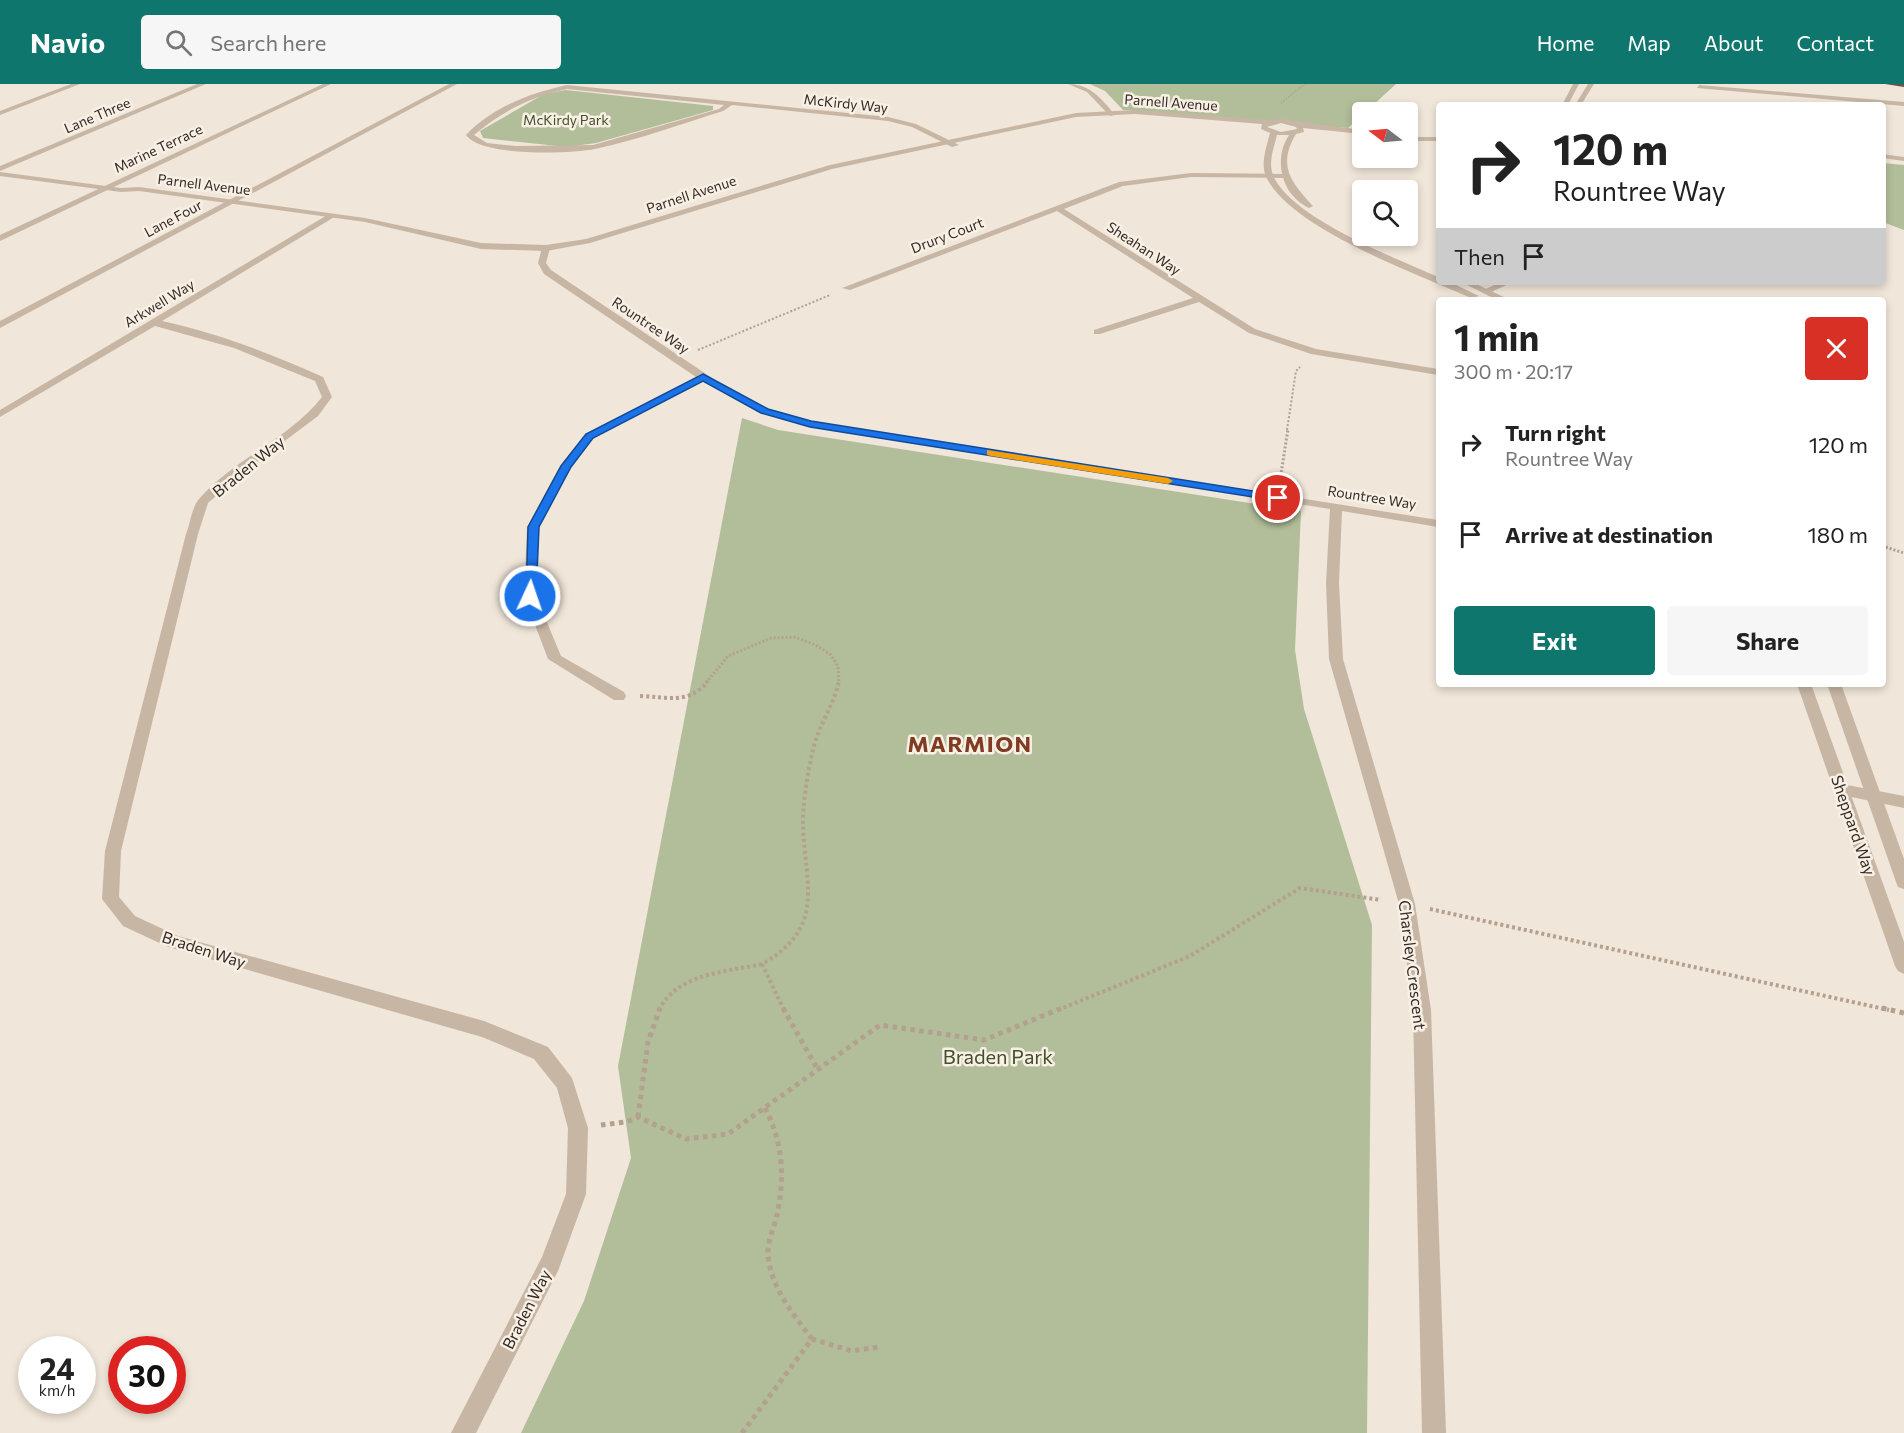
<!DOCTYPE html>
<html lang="en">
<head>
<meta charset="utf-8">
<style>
	:root { --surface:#fff; --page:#f6f6f6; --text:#222; --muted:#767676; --accent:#0f766e }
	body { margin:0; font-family:Commissioner,sans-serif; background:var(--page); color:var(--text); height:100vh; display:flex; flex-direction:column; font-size:22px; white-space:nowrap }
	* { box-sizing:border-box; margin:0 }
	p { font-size:20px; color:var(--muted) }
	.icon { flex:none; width:33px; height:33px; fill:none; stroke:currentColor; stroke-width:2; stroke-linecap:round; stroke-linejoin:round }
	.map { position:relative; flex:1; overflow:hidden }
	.drawer { position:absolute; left:1436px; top:213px; width:450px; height:390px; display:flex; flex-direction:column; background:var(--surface); border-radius:6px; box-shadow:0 3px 9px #0003 }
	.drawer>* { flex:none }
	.hud { position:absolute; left:1436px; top:18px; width:450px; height:183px; border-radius:6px; box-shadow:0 3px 9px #0003; background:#fff; color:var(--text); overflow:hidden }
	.needle { width:39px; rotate:286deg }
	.tools { position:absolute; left:1352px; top:18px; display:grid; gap:12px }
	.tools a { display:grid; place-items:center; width:66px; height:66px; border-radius:6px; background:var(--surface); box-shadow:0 3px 9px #0003; font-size:30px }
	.speed { position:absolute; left:18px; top:1252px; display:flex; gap:12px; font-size:30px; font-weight:700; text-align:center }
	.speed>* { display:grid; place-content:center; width:78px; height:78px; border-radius:50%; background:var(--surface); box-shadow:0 3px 9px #0003; line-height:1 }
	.speed small { font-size:15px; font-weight:400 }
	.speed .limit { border:9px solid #d22; background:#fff; color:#111 }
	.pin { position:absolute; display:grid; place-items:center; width:51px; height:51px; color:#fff; margin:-26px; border:3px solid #fff; border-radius:50%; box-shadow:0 2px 6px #0007 }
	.me { position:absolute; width:66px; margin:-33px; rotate:3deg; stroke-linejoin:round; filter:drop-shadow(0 0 4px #0008) }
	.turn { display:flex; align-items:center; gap:21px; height:126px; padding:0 18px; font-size:27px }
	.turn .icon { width:78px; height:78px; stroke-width:2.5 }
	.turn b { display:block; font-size:42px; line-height:51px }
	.then { display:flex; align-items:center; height:57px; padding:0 18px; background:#0003; gap:12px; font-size:22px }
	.round { display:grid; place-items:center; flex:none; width:63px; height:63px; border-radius:6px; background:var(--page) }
	.head { display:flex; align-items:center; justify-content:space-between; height:102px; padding:0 18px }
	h1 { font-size:36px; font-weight:700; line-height:45px }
	.action { display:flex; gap:12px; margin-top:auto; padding:12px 18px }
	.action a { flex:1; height:69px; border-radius:6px; background:var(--accent); color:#fff; font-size:24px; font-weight:700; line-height:69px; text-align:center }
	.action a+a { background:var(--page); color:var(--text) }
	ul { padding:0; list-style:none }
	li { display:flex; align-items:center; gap:18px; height:90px; padding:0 18px }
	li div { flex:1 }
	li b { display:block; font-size:22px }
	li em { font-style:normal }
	header { display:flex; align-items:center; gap:36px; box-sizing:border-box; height:84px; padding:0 30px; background:var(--accent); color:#fff }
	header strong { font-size:28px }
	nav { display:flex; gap:33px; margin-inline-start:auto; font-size:21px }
	.search { width:420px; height:54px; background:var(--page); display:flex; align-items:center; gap:15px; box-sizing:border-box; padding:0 21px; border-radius:6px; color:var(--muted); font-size:22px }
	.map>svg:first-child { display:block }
</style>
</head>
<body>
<header>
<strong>Navio</strong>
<div class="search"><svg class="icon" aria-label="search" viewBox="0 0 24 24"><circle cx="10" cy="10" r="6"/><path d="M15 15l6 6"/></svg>Search here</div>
<nav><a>Home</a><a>Map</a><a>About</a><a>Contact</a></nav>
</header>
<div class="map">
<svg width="1904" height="1349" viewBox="0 0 1904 1349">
	<rect width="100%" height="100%" fill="#f0e6d9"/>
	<g fill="#b1be99">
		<path d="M1090,0h306l-48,44 -225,-18 -18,-19z"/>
		<path d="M566,6l147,16v4l-117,33 -29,4 -84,-9 -3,-7 64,-37z"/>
		<path d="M1882,79l22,2v65l-21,-8z"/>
		<path d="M742,334l36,12 523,81 -6,139 9,59 68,216 -5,508h-846l63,-132 47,-143 -13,-92z"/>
	</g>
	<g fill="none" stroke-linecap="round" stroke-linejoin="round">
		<path stroke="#b3a08f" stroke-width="1.5" stroke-dasharray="1.5 1.5" stroke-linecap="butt" d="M1281,19l24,-19"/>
		<g stroke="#b3a08f" stroke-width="2" stroke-dasharray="2 2" stroke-linecap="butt">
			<path d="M698,266l132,-55"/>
			<path d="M1287,346l9,-59 4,-4"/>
		</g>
		<g stroke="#b3a08f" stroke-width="3" stroke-dasharray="2 2" stroke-linecap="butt">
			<path d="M1280,396l8,-51"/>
			<path d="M1882,462l22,7"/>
			<path d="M706,599l22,-27 43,-18 23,-1 22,8 15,10 7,11 1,17"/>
		</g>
		<g stroke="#b3a08f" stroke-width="4" stroke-dasharray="3 3" stroke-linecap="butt">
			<path d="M640,612c28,1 49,9 68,-15"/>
			<path d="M1430,825l459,101"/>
			<path d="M659,926c18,-37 68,-38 103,-46"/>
			<path d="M784,926l-22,-46c63,-36 44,-76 41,-137 -1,-21 5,-56 10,-77 5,-24 21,-45 26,-69"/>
			<path d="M1058,926l132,-54 110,-68 81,12"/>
		</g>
		<g stroke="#b3a08f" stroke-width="5" stroke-dasharray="4.5 4.5" stroke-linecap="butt">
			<path d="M783,924l35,62"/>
			<path d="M1882,924l22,5"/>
			<path d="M765,1024c18,34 20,69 12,107 -3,13 -10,26 -9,40 3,33 25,59 44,84"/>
			<path d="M638,1033l10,-75 12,-34"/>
			<path d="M601,1041l25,-3 12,-5 48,22 42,-5 152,-109 104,15 78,-32"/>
			<path d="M742,1349l70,-94 40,12 27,-4"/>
		</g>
		<g fill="#c8b6a5" fill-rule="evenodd">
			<path d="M197,0h9l-206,87v-5z"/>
			<path d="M449,0h8l-457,244v-7z"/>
		</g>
		<g fill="#c8b6a5" fill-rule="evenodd">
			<path d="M323,0h8l-331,157v-6z"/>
			<path d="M1068,0c22,0 34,15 47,31l-5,1 -23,-24z"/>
			<path d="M567,1l321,32 28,7 43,21 -7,2 -40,-20 -24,-6 -156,-16 -9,6c-42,13 -85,29 -128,38 -25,5 -114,8 -129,-14 27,-28 64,-42 101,-50zM567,5l157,16 -5,4 -126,36 -77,1 -29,-3 -13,-8c28,-24 57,-38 93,-46z"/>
			<path d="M1699,1l205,17v4l-207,-18z"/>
			<path d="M1882,70l22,3v4l-22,-3z"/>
			<path d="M1191,89l93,1 4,2 -4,2 -93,-1 -68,9 -59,23 191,120 61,20 122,20v6l-127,-21 -62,-21 -50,-31 -99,32h-6v-4l99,-32 -136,-87 -207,79 -8,-2 277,-106z"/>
			<path d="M329,130l7,2 -174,105c56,12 109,33 161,56l9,20 -14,19 -76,57 -34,30 -10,31 -77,317 -2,46 16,19 43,20 306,85 64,26 24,31 16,50 -2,66 -28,77 -82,162h-25l91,-176 24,-63 2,-66 -11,-40 -23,-29 -52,-22 -314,-90 -45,-21 -21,-27 3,-48 81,-317c4,-10 6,-27 13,-35 35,-40 90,-60 123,-102l-7,-16 -81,-33 -79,-22 -155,91v-7z"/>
			<path d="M546,161l4,3 -4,15 5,7 170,114 48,25 42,12 627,99v7l-96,-16 -3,72 4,76 72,245 16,106 15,423h-24l-9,-423 -14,-106 -70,-245 -3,-76 4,-74 -520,-82 -49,-14 -58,-32 -110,57 -22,29 -32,60 -3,69 25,60 63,36 2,4 -2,4h-10l-66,-41 -24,-63 3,-69 33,-61 25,-32 111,-57 -152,-103 -6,-11 4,-15z"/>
			<path d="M1501,198h12l-24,11 -8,-2z"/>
			<path d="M1842,700l62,12v12l-67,-14 -3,-4 3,-4z"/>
		</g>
		<g fill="#c8b6a5" fill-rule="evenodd">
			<path d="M71,0h9l-80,31v-4z"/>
			<path d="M1573,0h6l-11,21h-6z"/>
			<path d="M1588,0h6l-13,21h-6z"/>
			<path d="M1135,26l136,10 10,-1 81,11v4l-59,-6 1,4 -8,2c-19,32 -5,48 17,72l-4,2c-28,-13 -36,-49 -20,-73h-12c-3,12 -8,25 -5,37 13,44 126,87 166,105v5h12l29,14 -8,2c-51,-23 -186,-71 -206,-124 -4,-13 2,-29 5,-41l-9,-4 1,-5 -127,-10 -59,3 -244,52 -242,74 -44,8 -65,-2 -116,-27 -226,-31 -18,1 -121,-16v-4l121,16 18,-1 226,31 116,25 65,2 40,-6 244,-74 246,-52zM1281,39l15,4 1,2 -16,3 -14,-5z"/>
			<rect x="1407" y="53" width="31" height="4"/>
			<path d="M1461,198h11l38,18h-13z"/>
			<path d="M1797,600h14l93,258v32l-6,-3 -3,-5z"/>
			<path d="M1827,600h14l63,175v30l-6,-2 -2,-5z"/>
		</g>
		<path fill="#64544a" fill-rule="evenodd" d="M1885,0h19v3z"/>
	</g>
	<path fill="#1a73e8" stroke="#114b97" stroke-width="1.5" d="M703,290l65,35 43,12 467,74 5,3 -5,3 -468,-74 -49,-14 -58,-32 -110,57 -22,29 -32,60 -3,69 -6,4 -4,-1 2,-72 33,-61 25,-32z"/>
	<path fill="#f59e0b" d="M987,366l181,28 5,3 -5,3 -177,-28 -4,-1z"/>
	<g text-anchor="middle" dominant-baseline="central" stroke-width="5" stroke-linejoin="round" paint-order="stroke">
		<g font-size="14" fill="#342b26" stroke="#f8f0e4">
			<text transform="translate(1171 18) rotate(4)">Parnell Avenue</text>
			<text transform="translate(846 19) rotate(6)">McKirdy Way</text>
			<text transform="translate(97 31) rotate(-23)">Lane Three</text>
			<text transform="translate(158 64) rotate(-25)">Marine Terrace</text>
			<text transform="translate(204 100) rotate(7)">Parnell Avenue</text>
			<text transform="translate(691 110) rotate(-18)">Parnell Avenue</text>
			<text transform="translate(173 134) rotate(-28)">Lane Four</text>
			<text transform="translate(947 151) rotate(-21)">Drury Court</text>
			<text transform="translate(1144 164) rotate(33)">Sheahan Way</text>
			<text transform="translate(159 219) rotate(-31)">Arkwell Way</text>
			<text transform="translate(651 241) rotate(34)">Rountree Way</text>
			<text transform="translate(1372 413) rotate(9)">Rountree Way</text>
		</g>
		<g font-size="14" fill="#42512b" stroke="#f8f0e4">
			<text x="566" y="35">McKirdy Park</text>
		</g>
		<g font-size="16" fill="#342b26" stroke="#f8f0e4">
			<text transform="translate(248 382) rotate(-39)">Braden Way</text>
			<text transform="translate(1854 741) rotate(71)">Sheppard Way</text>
			<text transform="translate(204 865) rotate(18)">Braden Way</text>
			<text transform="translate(1413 881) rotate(83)">Charsley Crescent</text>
			<text transform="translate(526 1225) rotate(-63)">Braden Way</text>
		</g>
		<g font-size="20" fill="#42512b" stroke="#f8f0e4">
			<text x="998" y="972">Braden Park</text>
		</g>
		<g font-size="22" font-weight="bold" letter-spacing="1.5" fill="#803b22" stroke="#f8f0e4">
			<text x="970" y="659">MARMION</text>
		</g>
	</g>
</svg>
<div class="tools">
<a><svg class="needle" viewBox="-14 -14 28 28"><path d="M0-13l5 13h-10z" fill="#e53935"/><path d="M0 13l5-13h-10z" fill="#767676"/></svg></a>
<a><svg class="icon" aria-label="search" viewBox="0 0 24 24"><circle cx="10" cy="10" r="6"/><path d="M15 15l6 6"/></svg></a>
</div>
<div class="speed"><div>24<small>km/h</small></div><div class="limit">30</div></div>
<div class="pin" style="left:1278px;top:414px;background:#d93025"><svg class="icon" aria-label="arrive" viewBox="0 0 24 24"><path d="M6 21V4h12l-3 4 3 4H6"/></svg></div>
<svg class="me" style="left:530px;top:512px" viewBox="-20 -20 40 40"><circle r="17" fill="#1a73e8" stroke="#fff" stroke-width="3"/><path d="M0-11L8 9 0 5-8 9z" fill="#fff"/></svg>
<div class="hud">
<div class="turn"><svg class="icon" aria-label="right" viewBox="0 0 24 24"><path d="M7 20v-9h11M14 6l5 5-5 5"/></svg><div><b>120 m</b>Rountree Way</div></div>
<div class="then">Then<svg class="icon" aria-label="arrive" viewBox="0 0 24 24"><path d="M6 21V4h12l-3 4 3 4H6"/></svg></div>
</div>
<section class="drawer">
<div class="head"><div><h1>1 min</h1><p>300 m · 20:17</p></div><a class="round" style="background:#d93025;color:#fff"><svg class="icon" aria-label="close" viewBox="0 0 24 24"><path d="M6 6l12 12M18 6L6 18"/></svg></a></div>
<ul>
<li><svg class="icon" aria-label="right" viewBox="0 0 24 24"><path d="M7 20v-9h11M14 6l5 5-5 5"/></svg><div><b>Turn right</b><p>Rountree Way</p></div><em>120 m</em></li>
<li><svg class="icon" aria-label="arrive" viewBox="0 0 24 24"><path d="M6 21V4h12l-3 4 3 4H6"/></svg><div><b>Arrive at destination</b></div><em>180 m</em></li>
</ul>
<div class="action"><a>Exit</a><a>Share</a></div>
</section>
</div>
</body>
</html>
